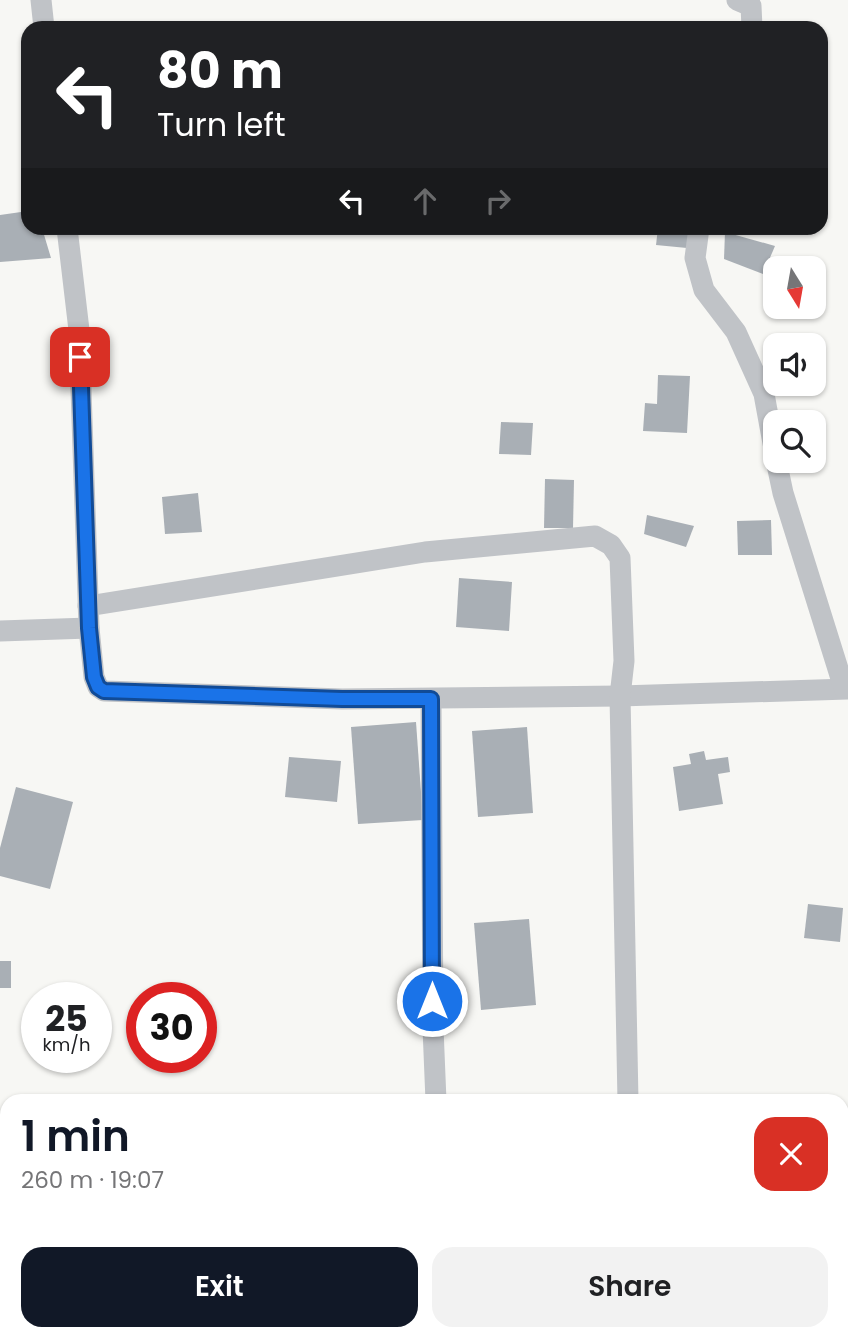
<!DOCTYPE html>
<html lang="en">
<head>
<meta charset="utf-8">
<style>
	:root { --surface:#fff; --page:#f2f2f2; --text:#202124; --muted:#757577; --accent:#111827 }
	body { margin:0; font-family:Poppins,sans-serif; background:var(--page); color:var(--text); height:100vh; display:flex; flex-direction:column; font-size:26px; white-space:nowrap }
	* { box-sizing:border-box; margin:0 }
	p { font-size:23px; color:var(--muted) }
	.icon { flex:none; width:38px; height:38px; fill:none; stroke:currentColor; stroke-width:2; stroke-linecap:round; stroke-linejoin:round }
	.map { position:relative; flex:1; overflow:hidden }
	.side { position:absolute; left:0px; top:1094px; width:849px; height:247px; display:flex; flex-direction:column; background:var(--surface); border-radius:21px 21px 0 0; box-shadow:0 2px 5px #0004 }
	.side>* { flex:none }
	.hud { position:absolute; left:21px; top:21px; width:807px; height:214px; border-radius:21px; box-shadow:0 2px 5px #0004; background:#202124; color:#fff; overflow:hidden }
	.needle { width:46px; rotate:169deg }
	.controls { position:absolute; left:763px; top:256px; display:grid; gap:14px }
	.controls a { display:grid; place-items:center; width:63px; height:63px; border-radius:14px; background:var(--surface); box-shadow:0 2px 5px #0004; font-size:35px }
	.speed { position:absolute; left:21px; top:982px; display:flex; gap:14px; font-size:35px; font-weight:700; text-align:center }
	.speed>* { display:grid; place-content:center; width:91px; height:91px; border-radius:50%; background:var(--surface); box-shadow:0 2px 5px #0004; line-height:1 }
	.speed small { font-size:18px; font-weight:400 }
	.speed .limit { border:10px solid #d22; background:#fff; color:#111 }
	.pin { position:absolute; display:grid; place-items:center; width:60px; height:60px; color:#fff; margin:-30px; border-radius:14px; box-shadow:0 4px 10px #0006 }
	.me { position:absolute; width:77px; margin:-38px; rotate:0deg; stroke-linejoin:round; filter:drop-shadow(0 0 5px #0008) }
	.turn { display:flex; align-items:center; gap:24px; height:147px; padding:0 21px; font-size:32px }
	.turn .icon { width:91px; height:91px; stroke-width:2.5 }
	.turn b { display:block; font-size:49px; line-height:60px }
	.lanes { display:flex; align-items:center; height:66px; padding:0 21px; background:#0003; justify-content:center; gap:35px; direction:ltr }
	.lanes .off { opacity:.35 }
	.round { display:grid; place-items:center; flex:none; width:74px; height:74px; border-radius:21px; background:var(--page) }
	.headline { display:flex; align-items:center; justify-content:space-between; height:119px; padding:0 21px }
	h1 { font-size:42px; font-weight:600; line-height:52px; color:var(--accent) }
	.cta { display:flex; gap:14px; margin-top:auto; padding:14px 21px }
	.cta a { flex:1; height:80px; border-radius:21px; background:var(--accent); color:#fff; font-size:28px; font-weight:600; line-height:80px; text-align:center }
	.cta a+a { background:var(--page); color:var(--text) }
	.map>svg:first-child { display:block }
</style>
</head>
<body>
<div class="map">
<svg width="848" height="1340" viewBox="0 0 848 1340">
	<rect width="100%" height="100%" fill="#f7f7f4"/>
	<g fill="#a9afb5">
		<path d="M28,211v17h14l9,30 -51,4v-47z"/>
		<path d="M658,228h32l-3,20 -31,-3z"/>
		<path d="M725,232l50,14 -12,28 -39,-15z"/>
		<path d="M658,375l32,1 -3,57 -44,-2 2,-28 12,1z"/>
		<path d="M501,422l32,1 -2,32 -32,-1z"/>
		<path d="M545,479l29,1 -1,48h-29z"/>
		<path d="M198,493l4,39 -37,2 -3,-37z"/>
		<path d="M647,515l47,11 -8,21 -42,-13z"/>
		<path d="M771,520l1,35h-34l-1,-34z"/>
		<path d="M459,578l53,4 -3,49 -53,-4z"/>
		<path d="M416,722l7,98 -65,4 -7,-97z"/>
		<path d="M527,727l6,86 -55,4 -6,-86z"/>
		<path d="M704,751l2,9 22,-3 2,15 -12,2 5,30 -44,7 -6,-44 18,-3 -2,-10z"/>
		<path d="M289,757l52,4 -4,41 -52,-5z"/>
		<path d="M16,787l57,15 -23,87 -50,-13v-28z"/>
		<path d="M808,904l35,4 -3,34 -36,-4z"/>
		<path d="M529,919l7,86 -55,5 -7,-87z"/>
		<rect x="0" y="961" width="11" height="27"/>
		<path d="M488,1334h55l1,6h-56z"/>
	</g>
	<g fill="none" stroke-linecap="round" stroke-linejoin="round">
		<g stroke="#c0c3c7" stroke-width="21">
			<path d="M41,0l3,28"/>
			<path d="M737,0l14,6 1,22"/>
			<path d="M67,228l12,102 10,298 5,49 4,10 6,4 238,8 278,-3 228,-7"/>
			<path d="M699,228l-4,30 9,32 32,42 28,62 11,60"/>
			<path d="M776,460l7,33 61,195"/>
			<path d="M88,606l337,-54 170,-16 16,9 9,13 4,103 -4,35 8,405"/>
			<path d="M0,631l89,-3"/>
			<path d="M431,699l2,329 3,73"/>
			<path d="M446,1334v6"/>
			<path d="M633,1334v6"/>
		</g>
	</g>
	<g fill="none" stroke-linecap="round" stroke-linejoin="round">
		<g stroke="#114b97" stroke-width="18">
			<path id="route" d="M80,357l9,271 5,49 4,10 6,4 238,8h89l1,302"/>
		</g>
		<use href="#route" stroke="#1a73e8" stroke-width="12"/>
	</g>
</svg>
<div class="controls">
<a><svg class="needle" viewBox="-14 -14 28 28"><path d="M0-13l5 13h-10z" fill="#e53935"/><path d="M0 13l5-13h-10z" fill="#757577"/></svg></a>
<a><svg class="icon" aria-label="sound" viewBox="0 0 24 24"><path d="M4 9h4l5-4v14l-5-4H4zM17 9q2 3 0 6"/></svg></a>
<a><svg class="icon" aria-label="search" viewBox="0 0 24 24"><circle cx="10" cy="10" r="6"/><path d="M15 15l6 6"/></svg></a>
</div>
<div class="speed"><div>25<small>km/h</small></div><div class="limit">30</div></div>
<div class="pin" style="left:80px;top:357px;background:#d93025"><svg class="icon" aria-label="arrive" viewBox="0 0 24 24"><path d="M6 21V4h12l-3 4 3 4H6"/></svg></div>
<svg class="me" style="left:432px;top:1001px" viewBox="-20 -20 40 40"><circle r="17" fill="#1a73e8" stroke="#fff" stroke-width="3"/><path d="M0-11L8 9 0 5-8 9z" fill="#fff"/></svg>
<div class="hud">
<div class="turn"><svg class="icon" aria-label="left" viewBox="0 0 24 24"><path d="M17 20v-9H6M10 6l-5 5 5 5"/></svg><div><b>80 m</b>Turn left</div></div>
<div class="lanes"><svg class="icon" aria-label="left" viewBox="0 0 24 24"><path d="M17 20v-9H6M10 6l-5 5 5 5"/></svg><svg class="icon off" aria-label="ahead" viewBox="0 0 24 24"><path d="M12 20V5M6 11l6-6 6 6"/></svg><svg class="icon off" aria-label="right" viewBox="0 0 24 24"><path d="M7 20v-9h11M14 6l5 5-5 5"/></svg></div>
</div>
<section class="side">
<div class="headline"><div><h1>1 min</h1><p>260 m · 19:07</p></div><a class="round" style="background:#d93025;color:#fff"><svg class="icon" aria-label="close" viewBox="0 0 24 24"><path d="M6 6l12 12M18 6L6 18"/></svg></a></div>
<div class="cta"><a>Exit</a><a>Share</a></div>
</section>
</div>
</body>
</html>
